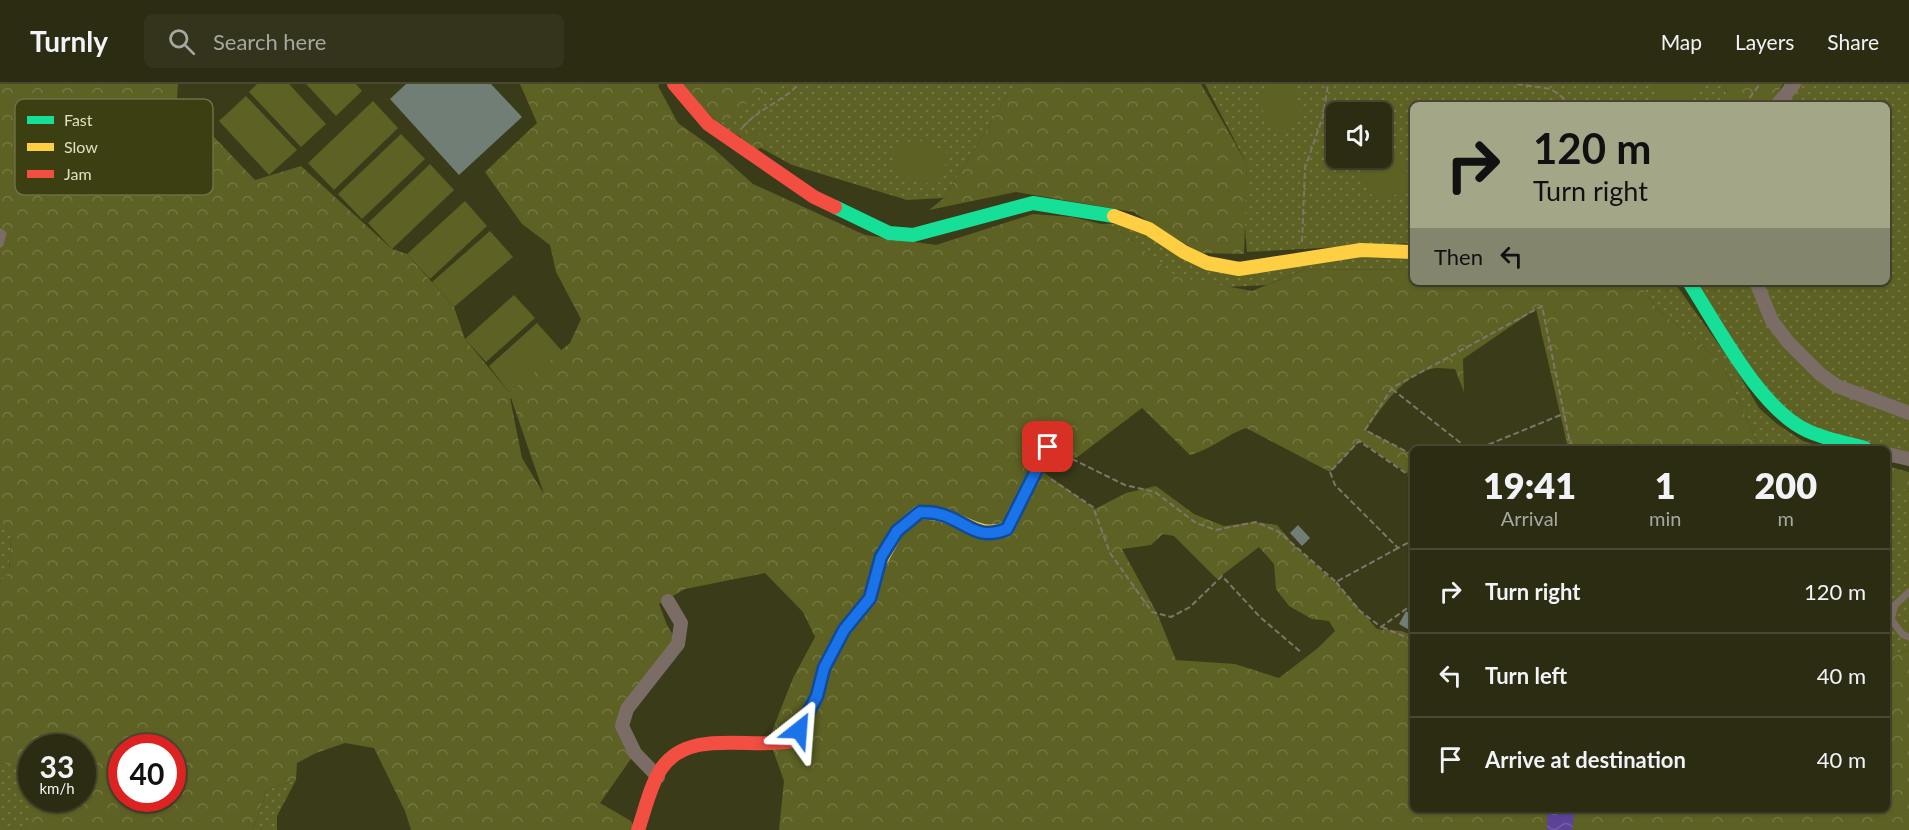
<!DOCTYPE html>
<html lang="en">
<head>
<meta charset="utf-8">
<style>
	:root { --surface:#2c2c13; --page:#34341c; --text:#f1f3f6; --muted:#a6a7a0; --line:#484833 }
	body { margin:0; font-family:Lato,sans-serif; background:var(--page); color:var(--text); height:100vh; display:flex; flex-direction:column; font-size:22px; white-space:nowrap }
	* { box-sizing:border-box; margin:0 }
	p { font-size:20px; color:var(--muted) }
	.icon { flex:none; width:33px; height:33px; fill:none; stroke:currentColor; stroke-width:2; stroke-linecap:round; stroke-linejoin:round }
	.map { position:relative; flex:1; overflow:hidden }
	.sheet { position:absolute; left:1410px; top:362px; width:480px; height:366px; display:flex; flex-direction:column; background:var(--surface); border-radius:9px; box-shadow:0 2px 4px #0004,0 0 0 2px var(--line) }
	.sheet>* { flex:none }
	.banner { position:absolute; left:1410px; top:18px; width:480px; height:183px; border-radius:9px; box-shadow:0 2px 4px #0004,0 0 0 2px var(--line); background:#a4a787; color:#111; overflow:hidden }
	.buttons { position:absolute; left:1326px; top:18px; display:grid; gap:12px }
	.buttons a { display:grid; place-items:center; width:66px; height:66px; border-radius:9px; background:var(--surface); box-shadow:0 2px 4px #0004,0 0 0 2px var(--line); font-size:30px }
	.speed { position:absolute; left:18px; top:650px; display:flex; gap:12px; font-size:30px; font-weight:700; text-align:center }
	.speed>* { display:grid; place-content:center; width:78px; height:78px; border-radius:50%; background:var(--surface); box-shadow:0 2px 4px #0004,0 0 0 2px var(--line); line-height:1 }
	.speed small { font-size:15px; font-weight:400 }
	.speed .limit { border:9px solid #d22; background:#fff; color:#111 }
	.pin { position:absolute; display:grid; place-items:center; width:51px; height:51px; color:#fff; margin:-26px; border-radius:12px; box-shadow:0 3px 9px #0006 }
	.me { position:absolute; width:66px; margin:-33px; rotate:28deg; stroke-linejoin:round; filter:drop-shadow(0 0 4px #0008) }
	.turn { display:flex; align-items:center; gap:21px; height:126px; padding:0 24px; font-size:27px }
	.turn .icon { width:78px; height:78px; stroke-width:2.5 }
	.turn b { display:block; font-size:42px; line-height:51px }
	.then { display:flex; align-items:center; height:57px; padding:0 24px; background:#0003; gap:12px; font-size:22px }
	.eta { display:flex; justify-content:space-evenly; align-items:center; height:102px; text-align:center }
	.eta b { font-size:36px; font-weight:800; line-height:42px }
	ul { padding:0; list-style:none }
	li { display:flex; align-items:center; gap:18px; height:84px; padding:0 24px; border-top:2px solid var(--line) }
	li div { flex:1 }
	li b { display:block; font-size:22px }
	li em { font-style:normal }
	header { display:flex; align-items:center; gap:36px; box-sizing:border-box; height:84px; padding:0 30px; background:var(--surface); border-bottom:2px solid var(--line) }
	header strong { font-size:28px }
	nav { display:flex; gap:33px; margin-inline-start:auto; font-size:21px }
	.search { width:420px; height:54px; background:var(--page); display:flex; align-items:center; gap:15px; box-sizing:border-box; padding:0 21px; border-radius:9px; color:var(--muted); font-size:22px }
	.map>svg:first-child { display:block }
</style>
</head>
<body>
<header>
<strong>Turnly</strong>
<div class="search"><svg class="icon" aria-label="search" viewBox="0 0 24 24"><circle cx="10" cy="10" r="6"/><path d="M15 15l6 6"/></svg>Search here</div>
<nav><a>Map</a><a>Layers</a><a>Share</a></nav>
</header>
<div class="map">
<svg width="1909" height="746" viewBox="0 0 1909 746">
	<defs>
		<pattern id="grass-dots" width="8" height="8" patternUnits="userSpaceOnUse" patternTransform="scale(1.5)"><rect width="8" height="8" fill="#5d6124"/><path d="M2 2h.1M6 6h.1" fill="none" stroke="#747742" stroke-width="1.8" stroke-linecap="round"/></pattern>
		<pattern id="forest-crowns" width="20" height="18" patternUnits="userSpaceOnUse" patternTransform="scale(1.5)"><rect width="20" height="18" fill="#5d6124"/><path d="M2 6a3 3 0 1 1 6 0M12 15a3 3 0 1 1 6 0" fill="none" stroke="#747742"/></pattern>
		<pattern id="water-waves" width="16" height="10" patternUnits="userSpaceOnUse" patternTransform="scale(1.5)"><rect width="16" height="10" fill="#5d4398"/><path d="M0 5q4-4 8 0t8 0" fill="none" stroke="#745ea5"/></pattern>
	</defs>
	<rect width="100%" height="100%" fill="#3a3b19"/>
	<g fill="url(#grass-dots)" fill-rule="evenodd">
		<path d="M767,0h257l-16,11 -64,103 -37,2 -115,-35 -73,-40z"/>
		<path d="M1205,0h520l2,12 -6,9h-308v138l-166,9 -3,-35 3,-53zM1336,28h46v46h-46z"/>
		<path d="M1784,0h125v375l-22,-11h-22l-76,-30 -101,-136h199v-177h-112z"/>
		<path d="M1133,139l99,43 181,-15v19l-107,-1 -40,16 -39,2 -51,-10 -54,-45 -21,-8z"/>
		<path d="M1638,198h36l58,81 27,45 18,16 26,17 22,7h-65l-39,-87 -64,-52z"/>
		<path d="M1901,401l8,7v158l-22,8v-170z"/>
		<path d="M0,436l11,15 -2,36 -9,11z"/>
		<path d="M0,679l16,3 19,35 -10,29h-25z"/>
		<path d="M296,696l-19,36v14h-24l14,-40z"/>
	</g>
	<g fill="url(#forest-crowns)" fill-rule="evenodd">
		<path d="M0,0h178l-1,14 78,82 46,-14 91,83 15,5 47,53 11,32 44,53 61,-49 11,-24 -25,-47 -6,-27 -28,-21 -37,-52 52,-49 -17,-39h139l-1,2 20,37 35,25 40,36 112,51 71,10 97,-31 39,3 29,7 21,8 55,45 75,14 54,-22 107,1v12h225l19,27 64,52 39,87h-192l-32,-139 -73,50 1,33 -9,-23c-7,0 -17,-2 -24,0 -29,7 -48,37 -65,61l47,25v22l-53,-36 -30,31 -84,-44c-22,8 -32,20 -56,27l-48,-47 -66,50 -18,-1 -19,12 56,40 31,-16 30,-7 38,28 30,12 30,-4 23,3 19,22 43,39 38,43 24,2 12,4v173h474v-150l22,-8v180h-1130l5,-49 -15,-42 24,-61 22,-41 -12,-25 -38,-39 -80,16 -26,15 8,21 11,19 -56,82 13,27 -35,50 31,18 4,9h-224l-6,-19 -31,-63 -29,-5 -29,10 -19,10 -1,17 -29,10 -14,40h-228l9,-32h48v-51h-50l-1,47 -15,-28 -16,-3v-181l9,-11 2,-35 -11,-16zM510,314h1l33,96 -22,-36zM1163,450l11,2 43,43 42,-32 15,17 2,25 13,17 23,13 17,2 6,10 -17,17 -39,30 -44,-14 -59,-4 -19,-47 -35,-64 29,-4zM122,663h50v51h-50z"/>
		<path d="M681,0h98l-32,19 -28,22z"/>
		<path d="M1020,0h181l46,80 -3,90 -44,-1 -67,-41 -117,-20 -87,18 15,-12 64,-103z"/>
		<path d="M1725,0h58l-12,21h-51l7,-11z"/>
		<path d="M748,44l18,10 1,7 -11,5 -16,-10 2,-8z"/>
		<path d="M1887,382l22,6v20l-10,-6 -12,2z"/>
	</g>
	<g fill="#5d6124">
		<path d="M257,0h32l37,40 -25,23 -52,-55z"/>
		<path d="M306,0h50l6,7 -26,25z"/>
		<path d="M1266,0c27,0 28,0 35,26l-17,20h-11l-8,-5 -4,-28z"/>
		<path d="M1656,0h44l1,1c-12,15 -21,20 -40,20l-6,-6z"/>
		<path d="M246,12l51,54 -28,25 -50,-54z"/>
		<path d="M373,17l25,27 -64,62 -26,-27z"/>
		<path d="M401,50l24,25 -63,60 -24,-25z"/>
		<path d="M925,57l21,11 -1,19 -6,12c-21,2 -31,-3 -45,-18l1,-12 9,-11z"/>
		<path d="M1382,69l12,3 13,13 2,15c-24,23 -40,21 -49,-13l11,-13h11z"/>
		<path d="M430,80l24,26 -62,59 -24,-26z"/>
		<path d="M465,117l22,25 -57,53 -23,-25z"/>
		<path d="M490,147l23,26 -59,50 -22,-25z"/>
		<path d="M514,211l21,23 -49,44 -21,-23z"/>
		<path d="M537,239l25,28 -53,41 -20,-26z"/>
	</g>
	<path fill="url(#water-waves)" d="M1547,725h28l-3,21h-25z"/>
	<g fill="#717e75">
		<path d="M406,0h85l31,33 -63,58 -69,-76z"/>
		<path d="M1298,441l12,13 -8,8 -12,-13z"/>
		<path d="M1406,527l7,5v16l-14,-8z"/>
	</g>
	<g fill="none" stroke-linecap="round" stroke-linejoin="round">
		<g stroke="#7f756b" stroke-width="2" stroke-dasharray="6 3" stroke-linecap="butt">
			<path d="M1517,0l34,5 22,16"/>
			<path d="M1744,21l16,-21"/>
			<path d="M742,44c16,-19 40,-26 57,-44"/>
			<path d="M1302,158l3,-74 18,-52 5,-32"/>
			<path d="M1392,305l70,55v4"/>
			<path d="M1480,364l83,-34"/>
			<path d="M1064,371l61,30 30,7 41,31 20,7 40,-8 23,10 57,50 62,-34"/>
			<path d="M1413,371l-48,-25 27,-42 150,-82 29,142"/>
			<path d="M1413,394l-54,-37 -29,31 5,13 63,63 15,-8"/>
			<path d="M1051,395l42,28 17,46 42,59 19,5 19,-10 32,-31 38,41 42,36"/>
			<path d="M1336,498l24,29 21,16 32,-23"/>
			<path d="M1382,543l31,13"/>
		</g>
		<g stroke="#7b6c66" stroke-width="7">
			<path d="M0,148l3,2 -3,10"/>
			<path d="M1909,508l-14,13 -4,14 12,16 6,2"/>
		</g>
		<g stroke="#7b6c66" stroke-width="14">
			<path d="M1777,21l17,-21"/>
			<path d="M1756,198l16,39 16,21 32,32 17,12 72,27"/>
			<path d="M1887,370l22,5"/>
			<path d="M658,693l-23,-24 -13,-27 5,-17 51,-65 3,-21 -13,-22"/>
		</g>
		<g stroke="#16e098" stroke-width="14">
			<path d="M835,123l54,26 24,2 120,-32 81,13"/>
			<path d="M1689,198c28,43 71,128 119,149 17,8 38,12 57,17"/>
		</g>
		<g stroke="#ffcf43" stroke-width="14">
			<path d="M1114,132l35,13 35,23 23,11 32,6 122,-19 52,2"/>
			<path d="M879,480l18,-33 22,-19c10,1 19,1 29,5 22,8 34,20 59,12l41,-82"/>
		</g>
		<g stroke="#f24e42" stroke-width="14">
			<path d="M674,0l34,40 106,73 21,10"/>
			<path d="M638,746c7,-20 12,-44 23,-61 28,-42 90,-19 132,-28l24,-45 7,-29 20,-37 26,-32 9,-34"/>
		</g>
	</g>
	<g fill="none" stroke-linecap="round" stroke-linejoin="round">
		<g stroke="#114b97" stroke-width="15">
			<path id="route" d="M799,646l18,-34 7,-28 20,-38 26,-32 11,-41 16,-26 23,-19c6,0 13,0 19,2 27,6 36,28 68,15l41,-82"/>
		</g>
		<use href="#route" stroke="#1a73e8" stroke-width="10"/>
	</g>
	<rect x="15" y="15" width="198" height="96" rx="9" fill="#3c3f11" stroke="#6c7046" stroke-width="1.5"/>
	<rect x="27" y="32" width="27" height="8" fill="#16e098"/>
	<rect x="27" y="59" width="27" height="8" fill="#ffcf43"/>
	<rect x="27" y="86" width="27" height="8" fill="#f24e42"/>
	<g font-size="16" fill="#dde1c2">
		<text x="64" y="42">Fast</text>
		<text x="64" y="69">Slow</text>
		<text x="64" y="96">Jam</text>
	</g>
</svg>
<div class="buttons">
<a><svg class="icon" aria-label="sound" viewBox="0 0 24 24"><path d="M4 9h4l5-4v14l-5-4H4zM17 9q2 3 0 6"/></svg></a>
</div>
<div class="speed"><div>33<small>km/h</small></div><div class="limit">40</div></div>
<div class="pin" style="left:1048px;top:363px;background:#d93025"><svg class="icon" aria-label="arrive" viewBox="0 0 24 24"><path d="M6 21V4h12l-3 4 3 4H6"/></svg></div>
<svg class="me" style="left:799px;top:646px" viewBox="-20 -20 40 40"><path d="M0-17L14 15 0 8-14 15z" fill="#1a73e8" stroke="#fff" stroke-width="4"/></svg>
<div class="banner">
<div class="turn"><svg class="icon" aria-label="right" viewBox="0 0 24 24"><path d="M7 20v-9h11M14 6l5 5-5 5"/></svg><div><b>120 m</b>Turn right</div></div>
<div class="then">Then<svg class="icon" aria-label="left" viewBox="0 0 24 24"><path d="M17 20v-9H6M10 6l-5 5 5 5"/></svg></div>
</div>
<section class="sheet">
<div class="eta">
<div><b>19:41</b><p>Arrival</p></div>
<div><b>1</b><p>min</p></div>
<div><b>200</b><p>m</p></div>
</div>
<ul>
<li><svg class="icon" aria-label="right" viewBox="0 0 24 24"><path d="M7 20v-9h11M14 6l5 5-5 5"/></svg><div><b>Turn right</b></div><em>120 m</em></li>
<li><svg class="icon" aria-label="left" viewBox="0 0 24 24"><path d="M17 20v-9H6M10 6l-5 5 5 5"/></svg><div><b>Turn left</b></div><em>40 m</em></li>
<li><svg class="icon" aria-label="arrive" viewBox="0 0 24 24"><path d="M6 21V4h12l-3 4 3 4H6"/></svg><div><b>Arrive at destination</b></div><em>40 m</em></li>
</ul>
</section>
</div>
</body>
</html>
